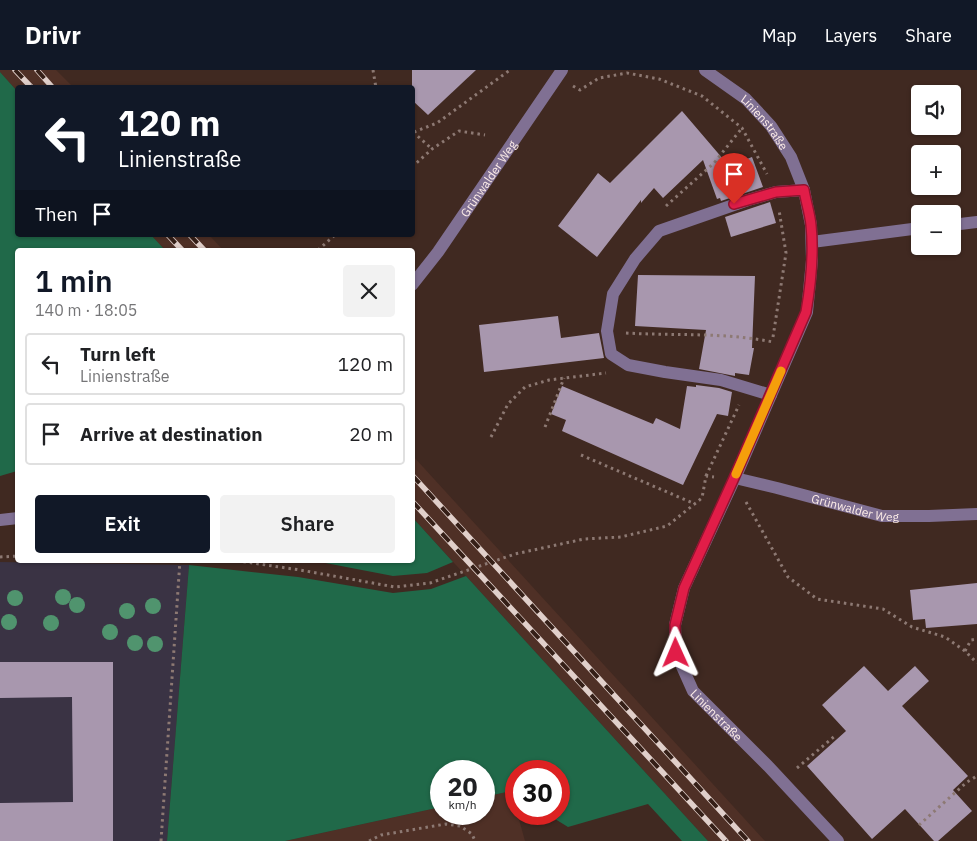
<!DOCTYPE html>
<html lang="en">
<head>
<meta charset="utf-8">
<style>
	:root { --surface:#fff; --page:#f2f2f2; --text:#202124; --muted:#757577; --line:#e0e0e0; --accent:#111827 }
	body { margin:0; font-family:"IBM Plex Sans",sans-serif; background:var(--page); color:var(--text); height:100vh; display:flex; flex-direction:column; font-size:19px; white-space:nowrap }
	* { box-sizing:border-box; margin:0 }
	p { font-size:16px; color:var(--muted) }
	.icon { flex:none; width:28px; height:28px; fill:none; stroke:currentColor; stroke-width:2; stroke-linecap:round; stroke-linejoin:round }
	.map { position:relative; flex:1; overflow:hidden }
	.details { position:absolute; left:15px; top:178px; width:400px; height:315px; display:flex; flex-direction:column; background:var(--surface); border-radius:5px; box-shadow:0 1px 4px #0004 }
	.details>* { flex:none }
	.banner { position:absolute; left:15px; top:15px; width:400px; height:152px; border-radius:5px; box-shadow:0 1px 4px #0004; background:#111827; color:#fff; overflow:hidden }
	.controls { position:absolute; left:911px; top:15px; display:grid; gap:10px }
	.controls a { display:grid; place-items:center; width:50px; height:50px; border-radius:5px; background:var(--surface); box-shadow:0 1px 4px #0004; font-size:25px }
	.speed { position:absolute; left:430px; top:690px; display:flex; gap:10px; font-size:25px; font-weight:700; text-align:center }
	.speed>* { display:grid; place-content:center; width:65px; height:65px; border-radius:50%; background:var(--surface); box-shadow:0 1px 4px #0004; line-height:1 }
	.speed small { font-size:12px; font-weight:400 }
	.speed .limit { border:8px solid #d22; background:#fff; color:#111 }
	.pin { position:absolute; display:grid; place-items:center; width:42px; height:42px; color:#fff; margin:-51px -21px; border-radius:50% 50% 50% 0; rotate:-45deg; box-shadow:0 0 5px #0007 }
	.pin .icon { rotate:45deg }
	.me { position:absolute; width:55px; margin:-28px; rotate:359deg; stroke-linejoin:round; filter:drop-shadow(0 0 4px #0008) }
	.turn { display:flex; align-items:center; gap:18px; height:105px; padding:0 20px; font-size:22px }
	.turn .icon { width:65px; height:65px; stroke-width:2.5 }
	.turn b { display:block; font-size:35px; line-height:42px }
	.then { display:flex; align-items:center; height:48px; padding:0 20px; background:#0003; gap:10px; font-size:19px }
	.round { display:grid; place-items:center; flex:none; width:52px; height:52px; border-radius:5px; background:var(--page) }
	.headline { display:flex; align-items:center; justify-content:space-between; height:85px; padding:0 20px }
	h1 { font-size:30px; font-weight:600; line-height:38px; color:var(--accent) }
	.action { display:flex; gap:10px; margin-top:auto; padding:10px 20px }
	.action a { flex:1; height:58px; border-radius:5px; background:var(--accent); color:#fff; font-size:20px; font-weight:600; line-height:58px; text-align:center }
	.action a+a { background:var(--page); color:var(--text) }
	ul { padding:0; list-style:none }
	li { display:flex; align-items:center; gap:15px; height:62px; margin:0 10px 8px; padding:0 10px; border:2px solid var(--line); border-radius:5px }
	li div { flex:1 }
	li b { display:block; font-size:19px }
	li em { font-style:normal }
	header { display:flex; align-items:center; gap:30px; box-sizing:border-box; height:70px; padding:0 25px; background:var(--accent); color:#fff }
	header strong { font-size:24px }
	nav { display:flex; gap:28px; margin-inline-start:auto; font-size:18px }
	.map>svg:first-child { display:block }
</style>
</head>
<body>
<header>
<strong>Drivr</strong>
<nav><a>Map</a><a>Layers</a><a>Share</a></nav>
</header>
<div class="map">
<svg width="977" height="771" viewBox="0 0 977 771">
	<rect width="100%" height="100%" fill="#402921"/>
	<path fill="#3a3344" d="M0,492l189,3 -22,276h-167z"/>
	<g fill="#4f3026">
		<path d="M0,0h56l17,17 -55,1 -1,3 -17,-19z"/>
		<path d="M151,165h58l14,15h-58z"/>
		<path d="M413,386l352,385h-57l-295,-323z"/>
		<path d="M511,721l14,50h-240l156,-34v7h43v-17z"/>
	</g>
	<g fill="#206949">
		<path d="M0,2l17,19 1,144h133l14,15h-147l-1,221 -17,5z"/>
		<path d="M413,448l40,44 -26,11 -34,3 -83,-16h102z"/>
		<path d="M189,495l109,12 95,16 38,-4 35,-13 242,265h-26l-34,-37 -80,23 -21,-13h12v-43h-43v23l-5,-3 -27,6v-26h-43v36l-156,34h-118z"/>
	</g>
	<g fill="#a897ae">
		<path d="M412,0h64l-48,45 -16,-15z"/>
		<path d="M682,41l47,55 23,-9 11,30 -42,14 -1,-3 -3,1 -14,-39 -40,38 -9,-10 -13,15v-3l-44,57 -39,-31 40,-53 12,10z"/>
		<path d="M770,132l6,21 -45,14 -6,-20z"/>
		<path d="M638,205l117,1 -3,72h2l-5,27 -14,-2v3l-36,-7 7,-39 -71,-4z"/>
		<path d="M558,246l3,22 38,-5 5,25 -120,14 -5,-47z"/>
		<path d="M696,315l23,3 13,4 -4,24 -11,-2 -34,71 -121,-54 4,-11 -15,-6 11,-28 91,38 3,-6 24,11 7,-43 9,1z"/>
		<path d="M977,513v41l-51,4 -1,-9 -12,1 -3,-30z"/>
		<path d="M0,592h113v179h-113v-38l73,-1 -1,-105 -72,1z"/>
		<path d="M864,596l24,25 27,-25 14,15 -27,25 66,70 -15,14 19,21 -34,30h-4l-29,-32 -33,30 -65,-73 39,-35 -24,-26z"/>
	</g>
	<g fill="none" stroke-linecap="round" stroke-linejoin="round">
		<g stroke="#8d7973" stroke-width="3" stroke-dasharray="2.5 4" stroke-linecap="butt">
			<path d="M373,0l3,18"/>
			<path d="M573,16l7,4 19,-12 28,-5 32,6 43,17 40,32 25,46"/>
			<path d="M413,62l19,17"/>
			<path d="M414,62l23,-9 73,-53"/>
			<path d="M412,97l20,-18 27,-18 26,4"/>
			<path d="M666,136l48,-43 28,-35"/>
			<path d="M318,180l17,-15"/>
			<path d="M626,263c49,3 98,-1 147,9"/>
			<path d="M773,267l13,-84 -7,-43"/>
			<path d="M412,307l2,2"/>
			<path d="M545,357l19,-49"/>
			<path d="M491,367l17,-33 17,-17 24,-7 57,-7"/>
			<path d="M581,385l114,49"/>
			<path d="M706,406l33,-71"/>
			<path d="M746,432l42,75 29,22 66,10 29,18 33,10 20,14 12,12"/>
			<path d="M0,487l18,-1"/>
			<path d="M224,490l15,1 61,9 95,17 35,-4 85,-29 69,-15 37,-2 46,-11 35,-28 4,-22 8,1"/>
			<path d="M965,581l6,-11 6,-1"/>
			<path d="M797,698l39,-33"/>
			<path d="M919,755l48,-43 10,-6"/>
			<path d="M161,771l19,-281"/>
			<path d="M369,771l12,-6 65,-11 14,2 12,8 3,7"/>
		</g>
		<g stroke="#807093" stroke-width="12">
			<path id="s1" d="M705,0l41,29 25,27 20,31 13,33 7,35 1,35 -5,52 -72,166 -51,110 -9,37 1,28 17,38 75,75 70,75"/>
			<path d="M952,155l25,-3"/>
			<path d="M812,172l108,-14"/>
			<path id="s2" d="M412,215l26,-33 124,-182"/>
			<path d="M771,325l-50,-15 -56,-8 -37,-7 -17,-11 -4,-23 6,-37 22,-35 24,-28 89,-31 28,-8 28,-2"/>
			<path id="s3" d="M735,408l42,10 105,28h47l48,-2"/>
			<path d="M0,450l18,-2"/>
		</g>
		<g stroke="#e0cfca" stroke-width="5.5">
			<g id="rail">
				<path d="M15,0l17,18"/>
				<path d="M37,0l16,18"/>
				<path d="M168,165l14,15"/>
				<path d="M190,165l14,15"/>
				<path d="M412,405l336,366"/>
				<path d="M412,431l314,340"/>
			</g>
		</g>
		<use href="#rail" stroke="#351f17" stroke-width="4" stroke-dasharray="11" stroke-linecap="butt"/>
	</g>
	<g fill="#50946e">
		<circle cx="63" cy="527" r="8"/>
		<circle cx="15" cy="528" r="8"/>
		<circle cx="77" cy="535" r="8"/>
		<circle cx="153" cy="536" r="8"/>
		<circle cx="127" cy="541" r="8"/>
		<circle cx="9" cy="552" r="8"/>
		<circle cx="51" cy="553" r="8"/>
		<circle cx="110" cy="562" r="8"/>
		<circle cx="135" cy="573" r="8"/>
		<circle cx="155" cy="574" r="8"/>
	</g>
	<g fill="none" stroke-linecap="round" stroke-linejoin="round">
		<g stroke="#92132f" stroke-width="12">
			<path id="route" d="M676,583l-1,-28 9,-37 50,-110 72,-166c5,-29 8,-58 5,-87 -1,-11 -5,-23 -7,-35l-28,2 -42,12"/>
		</g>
		<use href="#route" stroke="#e11d48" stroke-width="9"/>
		<path stroke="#f59e0b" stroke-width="9" d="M736,404l45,-103"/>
	</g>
	<g text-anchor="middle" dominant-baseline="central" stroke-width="5" stroke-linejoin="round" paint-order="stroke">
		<g font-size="12" fill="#fdede8" stroke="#351f17">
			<text stroke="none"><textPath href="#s1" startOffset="80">Linienstraße</textPath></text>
			<text stroke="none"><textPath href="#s2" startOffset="131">Grünwalder Weg</textPath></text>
			<text stroke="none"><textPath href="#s3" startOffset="124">Grünwalder Weg</textPath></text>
			<text stroke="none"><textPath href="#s1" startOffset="726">Linienstraße</textPath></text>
		</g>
	</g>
</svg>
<div class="controls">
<a><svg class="icon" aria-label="sound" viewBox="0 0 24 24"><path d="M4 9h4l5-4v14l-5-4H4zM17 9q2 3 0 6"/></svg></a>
<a>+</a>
<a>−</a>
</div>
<div class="speed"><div>20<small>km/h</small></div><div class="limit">30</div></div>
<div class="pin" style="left:734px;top:134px;background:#d93025"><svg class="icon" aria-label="arrive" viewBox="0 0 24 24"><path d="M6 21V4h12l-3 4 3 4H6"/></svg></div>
<svg class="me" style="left:676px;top:583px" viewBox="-20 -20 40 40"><path d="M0-17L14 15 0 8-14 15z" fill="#e11d48" stroke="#fff" stroke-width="4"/></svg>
<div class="banner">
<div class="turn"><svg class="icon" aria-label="left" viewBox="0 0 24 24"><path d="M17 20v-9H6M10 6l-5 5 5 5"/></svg><div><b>120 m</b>Linienstraße</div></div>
<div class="then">Then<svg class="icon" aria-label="arrive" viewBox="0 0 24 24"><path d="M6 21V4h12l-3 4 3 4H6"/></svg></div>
</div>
<section class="details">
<div class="headline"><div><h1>1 min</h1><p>140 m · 18:05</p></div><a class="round"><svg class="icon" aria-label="close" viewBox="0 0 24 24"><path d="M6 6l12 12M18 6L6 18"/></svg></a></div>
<ul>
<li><svg class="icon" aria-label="left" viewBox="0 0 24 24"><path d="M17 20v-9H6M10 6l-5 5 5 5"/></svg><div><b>Turn left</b><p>Linienstraße</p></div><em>120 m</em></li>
<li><svg class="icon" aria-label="arrive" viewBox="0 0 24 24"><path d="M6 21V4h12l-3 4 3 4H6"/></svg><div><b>Arrive at destination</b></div><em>20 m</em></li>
</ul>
<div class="action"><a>Exit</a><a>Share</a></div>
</section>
</div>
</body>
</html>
